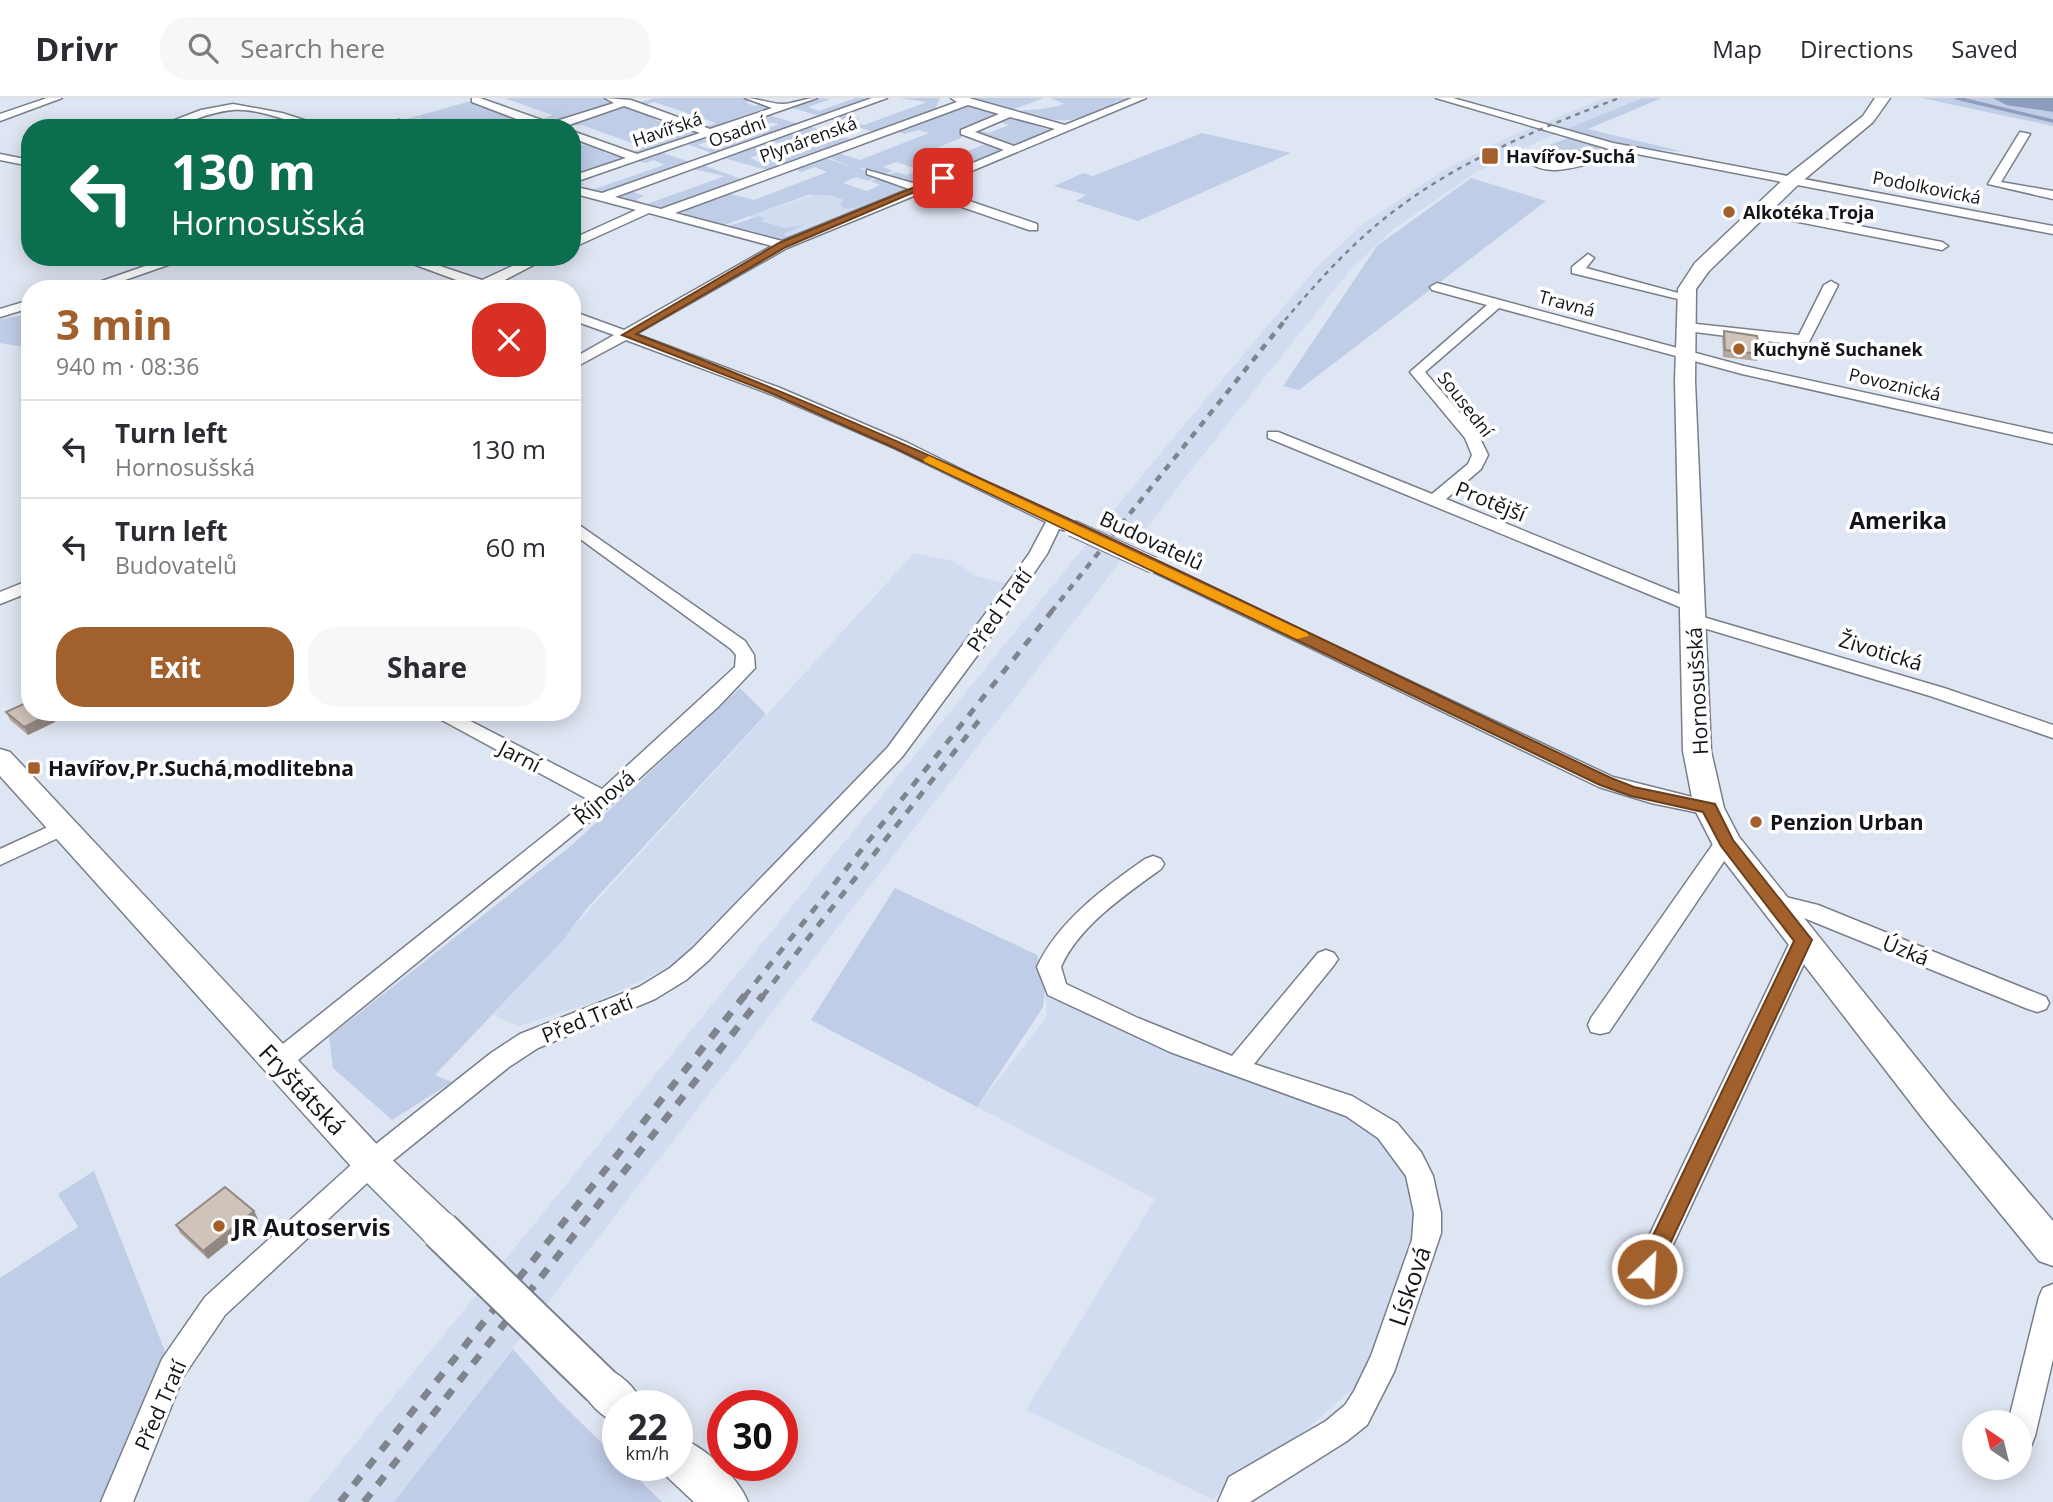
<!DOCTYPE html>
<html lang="en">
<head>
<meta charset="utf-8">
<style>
	:root { --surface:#fff; --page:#f7f7f7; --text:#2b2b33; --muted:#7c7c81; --line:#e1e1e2; --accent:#a2612c }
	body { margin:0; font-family:"Open Sans",sans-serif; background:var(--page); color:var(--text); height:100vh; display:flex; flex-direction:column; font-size:26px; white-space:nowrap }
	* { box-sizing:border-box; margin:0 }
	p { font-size:23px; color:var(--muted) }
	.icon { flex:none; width:38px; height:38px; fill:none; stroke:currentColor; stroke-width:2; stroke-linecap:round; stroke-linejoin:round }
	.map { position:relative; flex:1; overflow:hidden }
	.side { position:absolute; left:21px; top:182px; width:560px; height:441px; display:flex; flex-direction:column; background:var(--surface); border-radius:28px; box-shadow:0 4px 18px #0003 }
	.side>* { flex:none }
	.hud { position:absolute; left:21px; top:21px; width:560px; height:147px; border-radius:28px; box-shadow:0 4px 18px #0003; background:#0b6e4f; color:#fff; overflow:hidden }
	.needle { width:46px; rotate:325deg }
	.fabs { position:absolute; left:1962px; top:1312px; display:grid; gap:14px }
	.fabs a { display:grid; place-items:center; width:70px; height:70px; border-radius:50%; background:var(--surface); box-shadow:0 4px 18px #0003; font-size:35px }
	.speed { position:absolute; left:602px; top:1292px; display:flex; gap:14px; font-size:35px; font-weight:700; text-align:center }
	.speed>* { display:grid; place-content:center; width:91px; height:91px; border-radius:50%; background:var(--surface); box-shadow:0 4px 18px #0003; line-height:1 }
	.speed small { font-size:18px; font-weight:400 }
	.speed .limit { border:10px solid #d22; background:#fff; color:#111 }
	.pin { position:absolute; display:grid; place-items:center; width:60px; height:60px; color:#fff; margin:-30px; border-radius:14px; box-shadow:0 4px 10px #0006 }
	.me { position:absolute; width:77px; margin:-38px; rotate:25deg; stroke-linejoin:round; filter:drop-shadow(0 0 5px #0008) }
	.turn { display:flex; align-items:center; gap:24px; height:147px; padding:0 35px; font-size:32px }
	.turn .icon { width:91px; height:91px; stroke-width:2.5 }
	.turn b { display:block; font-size:49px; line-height:60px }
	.round { display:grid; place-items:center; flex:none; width:74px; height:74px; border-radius:28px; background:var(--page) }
	.head { display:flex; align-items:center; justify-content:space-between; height:119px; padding:0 35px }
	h1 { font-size:42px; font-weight:700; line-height:52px; color:var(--accent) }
	.button { display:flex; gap:14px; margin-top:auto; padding:14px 35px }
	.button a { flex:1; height:80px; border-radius:28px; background:var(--accent); color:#fff; font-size:28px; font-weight:700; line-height:80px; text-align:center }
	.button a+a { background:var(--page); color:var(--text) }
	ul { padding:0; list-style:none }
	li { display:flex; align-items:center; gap:21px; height:98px; padding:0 35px; border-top:2px solid var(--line) }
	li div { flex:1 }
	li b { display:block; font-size:26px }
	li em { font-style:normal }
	header { display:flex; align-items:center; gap:42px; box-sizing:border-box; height:98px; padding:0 35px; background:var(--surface); border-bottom:2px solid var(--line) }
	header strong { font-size:33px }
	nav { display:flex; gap:38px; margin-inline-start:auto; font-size:24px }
	.search { width:490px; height:63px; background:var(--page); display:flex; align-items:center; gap:18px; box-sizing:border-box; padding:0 24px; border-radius:28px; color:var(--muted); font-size:26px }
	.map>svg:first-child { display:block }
</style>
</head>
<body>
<header>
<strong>Drivr</strong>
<div class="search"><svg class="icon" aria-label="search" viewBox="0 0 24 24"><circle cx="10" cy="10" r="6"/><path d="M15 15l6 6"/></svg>Search here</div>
<nav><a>Map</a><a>Directions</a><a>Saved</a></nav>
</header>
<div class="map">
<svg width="2053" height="1404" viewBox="0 0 2053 1404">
	<rect width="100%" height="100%" fill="#dfe6f3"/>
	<g fill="#d1dcf0">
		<path d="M1604,0h39l-117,49 -54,28 -80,55 -44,43 -153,192 -801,1037h-86l850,-1046 159,-189 46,-43 83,-55 56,-29z"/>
		<path d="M817,96l12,1 34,11 -78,32 -8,-4 7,-6 -36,-12z"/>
		<path d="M914,455l39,8 23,15 33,8 -127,169 -145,154 -61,57 -78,37 -79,25 -26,-11z"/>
		<path d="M1045,892l193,77 118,42 54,44 8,74 -57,155 -59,51 -90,66 -186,-89 129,-211 -178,-92 70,-91z"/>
	</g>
	<g fill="#c0cde7">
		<path d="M504,0h102l11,5 -69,20 3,-2 -12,-1 14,-5z"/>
		<path d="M654,0h91l5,2 -4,3 9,3 8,-3 7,7 -58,20 -7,-3 11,-4 -62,-21 -12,4 -7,-2z"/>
		<path d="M816,0l15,1 -23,8 11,4 36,-13h23l-55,19 -34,-10z"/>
		<path d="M899,0h41l-5,11 -61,23 -45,-13 15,-5 16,5 -6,3 10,3 63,-23z"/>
		<path d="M970,0h74l-33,12z"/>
		<path d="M1050,0h84l-20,4 2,3c-45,18 -52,20 -99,6 17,-2 30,-1 47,-7z"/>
		<path d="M1643,0h19l-74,31 96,23 -52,-5 -66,-18z"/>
		<path d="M1921,0h72l13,7 47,7v14z"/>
		<path d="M474,2l8,3 -5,3 22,4 -5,2 14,1 13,9 7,-2 13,4 -11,4h-85l-25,-10 -20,3z"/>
		<path d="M970,6l30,10 -40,17 3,4 -2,3 -42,17 22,7 44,-18 -12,-5 31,10 -85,35 -32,-9 9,-3 11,3 13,-5 -24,-8 -13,5 10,4 -8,3 -27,-7 18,10 -8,4 -12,-4 -13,6 24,8 13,-6 -9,-4 8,-3 27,10 -58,24 11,-5 -15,2 -4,-6 4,-3 -15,-5h-21l-89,32 -35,-12 1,-8 39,-15 30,8 73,-28 -12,-5 -13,5 -14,-5 31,-11 34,11 -31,-12 10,-4 28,9 69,-27 -11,-3 -13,4 -14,-4z"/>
		<path d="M629,8l14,5 -5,2 23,4 -6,3c9,3 16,1 26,4l-7,3c12,5 20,1 32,5l-68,22 -7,-2 12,-5 -61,-22 -21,2z"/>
		<path d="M768,17l31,9 -82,31 -33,-12 35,-12 9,3 -30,11 11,4 70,-25 -28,-4z"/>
		<path d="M1007,18l42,14 -36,16 -45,-15 7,-2 14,4 20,-8 -12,-4z"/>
		<path d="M808,28l45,14 -86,30 -43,-12 39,-16 15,5 -28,11 11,5 70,-26 -12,-5 -34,13 -16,-5z"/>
		<path d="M1202,35l89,20 -153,68 -62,-20 10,-6 -32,-9 29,-13 10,3z"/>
		<path d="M1571,39l26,9 9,7 -76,-1z"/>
		<path d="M577,40l9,3 -6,3c11,4 19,1 30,5l-7,3 8,3 8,-3 10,6 -57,20v-39z"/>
		<path d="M660,54l33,11 -91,32 -30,-7 3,-7 9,3 -8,4 10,4 78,-27 -10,-5 -9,3 -9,-3z"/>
		<path d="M700,66l44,16 -78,28 -54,-11 16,-7 16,6 -8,4 11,4 78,-28 -37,-8z"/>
		<path d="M1471,80l75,23 -247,189 -16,-4 94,-140z"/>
		<path d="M759,118l6,3 -4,2 24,7 20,-3 -22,9 4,2 23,-8 -34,14 -50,-15z"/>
		<path d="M30,216v34l-30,-5v-24z"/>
		<path d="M740,590l26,26 -179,194 -24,32 -128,135 17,7 -60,38 -59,-52 -4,-31 243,-192z"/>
		<path d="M895,790l142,67 8,35 -2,17 -66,100 -166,-87z"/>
		<path d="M94,1073l78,198 -55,133h-117v-224l78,-51 -20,-33z"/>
		<path d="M513,1251l44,50 61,60v6h6l38,37h-268z"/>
	</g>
	<path fill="#8c9dbe" d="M1993,0h60v14l-47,-7z"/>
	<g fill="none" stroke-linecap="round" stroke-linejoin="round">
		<path stroke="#8c9dbe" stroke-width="3.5" d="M1957,0l96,23"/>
		<g stroke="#787e8a" stroke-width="3">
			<g id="street">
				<path d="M47,0h15l-62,23v-7z"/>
				<path d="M472,0h8l70,25 64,-20 -9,-5 26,2 79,29 62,-21 -27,-10c12,0 29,7 39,6 11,-1 21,-6 33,-6l-245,85v-7l54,-18 -54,-20v-7l65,23 63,-21 -76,-27 -64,22h-20l-68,-26z"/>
				<path d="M872,0h15l-272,99 46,12 296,-107 -6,-4h18l96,27 67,-27h14l-215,90 106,36v6h-8l-108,-37 -134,55 -151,86 144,54 128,55 167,83 -8,5 -8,-2 -12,25 -65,95 -80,108 -193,203 -23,20 -31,19 -117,49 -29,19 -129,104 -155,144 -42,62 -50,125h-32l61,-143 43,-62 157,-142 129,-102 29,-19 119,-47 31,-19 23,-20 195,-201 141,-193 17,-32 -150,-73 -126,-55 -144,-54 -54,29v-10l42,-24 -42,-15v-9l52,19 148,-84 -123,-33 -77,35v-9l64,-29 -64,-17v-7l30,7zM968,7l31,9 -38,16v4l43,16 -84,35 -53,-15v4l42,15 -127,52 -107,-28zM1010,19l45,12 -41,17 -39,-14z"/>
				<path d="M1436,0h17l160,45 440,83v8l-432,-83 -4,3 19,4c-9,7 -21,1 -32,3 -23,3 -54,18 -75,1 18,-16 51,-10 73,-9l7,-4zM1552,61h32l-40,3z"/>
				<path d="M233,6l49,9 47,15c-32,0 -63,-20 -96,-18 -28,2 -51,18 -79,18l47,-18z"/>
				<path d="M399,22l17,6 1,2 -22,-3v-4z"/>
				<path d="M2020,34l10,2 -29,48 52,9v8l-65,-15z"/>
				<path d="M0,56l30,6v6l-30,-6z"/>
				<path d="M1761,109l181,35 6,4 -6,4 -185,-36 -2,-3z"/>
				<path d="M1588,156l6,4 -8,10 107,29 -7,4 -114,-28v-6z"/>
				<path d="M171,159h20l-92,32h-20z"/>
				<path d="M394,159h19l69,23 50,-23h17l-54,28 6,4h-20z"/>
				<path d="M1831,183l7,4 -29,57 -19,2 -103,-13 -7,-4 7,-4 112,12 25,-50z"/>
				<path d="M1437,185l307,83 309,68v10l-311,-70 -243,-66 -74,64 53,62 10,21 -7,14 -35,30 253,103 3,4 -9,5 -6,-1 -419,-172v-6h10l154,62 36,-30 4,-9 -7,-17 -55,-66 77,-67 -55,-15 -2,-3z"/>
				<path d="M248,187l10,1 1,3h-17z"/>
				<path d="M30,202v8l-30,9v-8z"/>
				<path d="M572,422l173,121 9,14 1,13 -37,39 -107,97 -324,265 -9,3 -9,-3 -3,-7 3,-7 320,-255 -162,-88h26l149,77 133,-122 1,-12 -5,-6 -159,-116z"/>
				<path d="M1153,462l460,217 103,26 4,5 -11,7 -58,-12 -52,-16 -452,-218 -3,-4z"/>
				<path d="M30,482v12l-30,12v-12z"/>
				<path d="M1693,516l251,74 109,37v13l-123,-42 -243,-73 -3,-4 3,-4z"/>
				<path d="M63,722l8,2 3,5 -3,5 -71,33v-16z"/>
				<path d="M1726,737l8,2 3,5 -128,190 -9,2 -9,-2 -3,-7 3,-7 127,-181z"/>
				<path d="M1153,758l8,3 3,5 -3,5c-35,25 -83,58 -100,98l5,17 72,34 94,38 86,-103 8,-3 8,3 4,6 -4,6 -80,99 98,32 45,27 24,29 12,24 8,37v20l-47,139 -27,53 -20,16 -97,61h-32l11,-25 97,-56 19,-16 9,-14 17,-35 41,-116 2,-27 -8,-37 -28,-38 -32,-22 -176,-64 -122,-57 -11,-28c21,-46 68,-80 108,-108z"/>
				<path d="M1774,796l44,11 228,92 3,6 -3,6 -9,3 -9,-3 -224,-91 -38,-10 -3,-6 3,-6z"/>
				<path d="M1803,834l8,2 4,6 -158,339 -10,3 -10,-3 -4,-9 4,-9 154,-321 4,-6z"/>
				<path d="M2053,1186v75l-18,77 -4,10 -11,5v-28h-12l31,-126 4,-9z"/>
			</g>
		</g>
		<g stroke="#787e8a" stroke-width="3">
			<g id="secondary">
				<path d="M1875,0h15l-17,24 -73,61 -91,88 -13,18 -1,92 16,370 13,57 15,29 211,263 103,121v45l-14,-5 -115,-141 -209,-271 -21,-41 -11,-57 -8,-370 3,-92 17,-26 93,-88 75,-59z"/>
				<path d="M0,651l10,3 374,400 70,66 5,12 -5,12 -14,5 -14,-5 -68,-68 -358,-398z"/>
				<path d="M601,1268c20,8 34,20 42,39h-25v18c-18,-7 -30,-20 -38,-37l6,-14z"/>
				<path d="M677,1338c27,11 60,39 71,66h-54l-32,-30 -4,-7h19z"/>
			</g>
		</g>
		<use href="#street" fill="#fff" fill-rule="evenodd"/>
		<use href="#secondary" fill="#fff" fill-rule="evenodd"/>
		<path stroke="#7f848d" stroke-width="2.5" stroke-dasharray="5 5" stroke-linecap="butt" d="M1285,222c33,-39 68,-78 109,-109 68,-52 147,-83 225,-113"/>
		<path stroke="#7f848d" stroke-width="4.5" stroke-dasharray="7 7" stroke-linecap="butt" d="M1051,514l235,-293"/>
		<g stroke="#7f848d" stroke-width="5" stroke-dasharray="9 9" stroke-linecap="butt">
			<path d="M744,899l308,-386"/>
			<path d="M762,899l222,-283"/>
		</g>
		<g stroke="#7f848d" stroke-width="7" stroke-dasharray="11 11" stroke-linecap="butt">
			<path d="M340,1404l405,-507"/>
			<path d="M364,1404l399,-507"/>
		</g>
		<g stroke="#787e8a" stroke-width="18" stroke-linecap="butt">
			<path id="street-bridge" d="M1072,430l81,37"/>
		</g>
		<g stroke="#787e8a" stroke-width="42" stroke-linecap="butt">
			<path id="secondary-bridge" d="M440,1132l161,156"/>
		</g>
		<use href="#street-bridge" stroke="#fff" stroke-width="16"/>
		<use href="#secondary-bridge" stroke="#fff" stroke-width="38"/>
	</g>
	<g fill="#b3a89f">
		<path d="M88,159h34l-15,6z"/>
		<path d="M1724,233l36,23 -3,7 -34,-4 -1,-19z"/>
		<path d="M6,614l45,2 4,8 -27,13 -18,-15z"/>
		<path d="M254,1113l4,8 -50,40 -28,-26 -4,-8z"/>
	</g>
	<g fill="#928882">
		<path d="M105,159h17l-15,6z"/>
		<path d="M51,616l4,8 -27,13 -4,-8z"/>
		<path d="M254,1113l4,8 -50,40 -5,-8z"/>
	</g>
	<g fill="#d0c3b9" stroke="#928882" stroke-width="2">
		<path d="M1724,233l33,5 3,18 -35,-4z"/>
		<path d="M30,603v11h18l3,2 -27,13 -18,-15z"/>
		<path d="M225,1089l29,24 -51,40 -27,-26z"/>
	</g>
	<path fill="#a2612c" stroke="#693f1d" stroke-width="2" d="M939,79l8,1 -161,69 -150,87c333,127 653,291 975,444l23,9 81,17 18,36 79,100 -157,336 -8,3 -7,-3 -3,-7 157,-328 -73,-95 -18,-34 -72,-16 -31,-11 -703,-336 -126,-56 -149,-58 157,-92z"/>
	<path fill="#f59e0b" d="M929,358l378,177 2,3 -12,3 -372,-177 -2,-2z"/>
	<g fill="#a2612c" stroke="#fff" stroke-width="2.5">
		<rect x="1481" y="49" width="18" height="18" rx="3.5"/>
		<circle cx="1729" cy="114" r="7"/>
		<circle cx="1739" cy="251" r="7"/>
		<rect x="27" y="663" width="14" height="14" rx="3.5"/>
		<circle cx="1756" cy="724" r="7"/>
		<circle cx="219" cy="1128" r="7"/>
	</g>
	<g text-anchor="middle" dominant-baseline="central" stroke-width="7" stroke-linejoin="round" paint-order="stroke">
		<g font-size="18" fill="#13151a" stroke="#fff">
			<text transform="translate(667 31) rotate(-19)">Havířská</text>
			<text transform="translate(737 33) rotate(-20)">Osadní</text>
			<text transform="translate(808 41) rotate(-20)">Plynárenská</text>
			<text transform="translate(1927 89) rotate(11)">Podolkovická</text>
			<text transform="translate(1567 205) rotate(15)">Travná</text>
			<text transform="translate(1895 286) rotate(13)">Povoznická</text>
			<text transform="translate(1466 306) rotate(52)">Sousední</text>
		</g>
		<g font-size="18" font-weight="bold" fill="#13151a" stroke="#fff" text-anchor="start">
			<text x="1506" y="58">Havířov-Suchá</text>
			<text x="1743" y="114">Alkotéka Troja</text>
			<text x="1753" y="251">Kuchyně Suchanek</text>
		</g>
		<g font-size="21" fill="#13151a" stroke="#fff">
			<text transform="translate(1491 403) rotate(22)">Protější</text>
			<text transform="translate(1152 442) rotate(25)">Budovatelů</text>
			<text transform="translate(999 512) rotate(-55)">Před Tratí</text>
			<text transform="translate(1881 553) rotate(17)">Životická</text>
			<text transform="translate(1697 593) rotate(-93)">Hornosušská</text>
			<text transform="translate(520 658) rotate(27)">Jarní</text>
			<text transform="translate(604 699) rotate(-40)">Říjnová</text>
			<text transform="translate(1906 852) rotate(22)">Úzká</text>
			<text transform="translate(587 920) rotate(-22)">Před Tratí</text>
			<text transform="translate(160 1307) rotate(-66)">Před Tratí</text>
		</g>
		<g font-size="21" font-weight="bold" fill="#13151a" stroke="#fff" text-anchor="start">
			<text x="48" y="670">Havířov,Pr.Suchá,modlitebna</text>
			<text x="1770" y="724">Penzion Urban</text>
		</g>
		<g font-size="23" font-weight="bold" fill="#13151a" stroke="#fff">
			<text x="1898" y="422">Amerika</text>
		</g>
		<g font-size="24" fill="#13151a" stroke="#fff">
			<text transform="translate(303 991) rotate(47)">Fryštátská</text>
			<text transform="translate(1409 1188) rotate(-71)">Lísková</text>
		</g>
		<g font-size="24" font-weight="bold" fill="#13151a" stroke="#fff" text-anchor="start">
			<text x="233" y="1128">JR Autoservis</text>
		</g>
	</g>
</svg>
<div class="fabs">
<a><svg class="needle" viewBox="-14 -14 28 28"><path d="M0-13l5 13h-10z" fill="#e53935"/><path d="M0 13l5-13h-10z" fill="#7c7c81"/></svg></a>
</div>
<div class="speed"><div>22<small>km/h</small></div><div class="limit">30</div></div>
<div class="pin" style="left:943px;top:80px;background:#d93025"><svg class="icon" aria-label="arrive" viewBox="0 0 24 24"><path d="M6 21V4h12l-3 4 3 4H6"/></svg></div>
<svg class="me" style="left:1647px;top:1171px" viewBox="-20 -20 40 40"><circle r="17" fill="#a2612c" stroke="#fff" stroke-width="3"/><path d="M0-11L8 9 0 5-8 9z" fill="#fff"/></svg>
<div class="hud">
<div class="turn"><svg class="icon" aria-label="left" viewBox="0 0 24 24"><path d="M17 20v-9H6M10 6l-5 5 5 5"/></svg><div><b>130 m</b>Hornosušská</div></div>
</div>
<section class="side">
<div class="head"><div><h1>3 min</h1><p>940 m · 08:36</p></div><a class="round" style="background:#d93025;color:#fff"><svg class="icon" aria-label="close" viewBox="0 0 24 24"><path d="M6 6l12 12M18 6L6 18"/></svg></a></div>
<ul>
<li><svg class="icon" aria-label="left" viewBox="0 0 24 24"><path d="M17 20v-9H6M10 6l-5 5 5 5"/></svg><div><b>Turn left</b><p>Hornosušská</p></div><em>130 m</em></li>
<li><svg class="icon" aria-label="left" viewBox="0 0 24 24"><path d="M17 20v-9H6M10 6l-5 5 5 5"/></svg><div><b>Turn left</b><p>Budovatelů</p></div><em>60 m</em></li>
</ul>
<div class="button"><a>Exit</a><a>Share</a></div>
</section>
</div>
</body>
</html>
